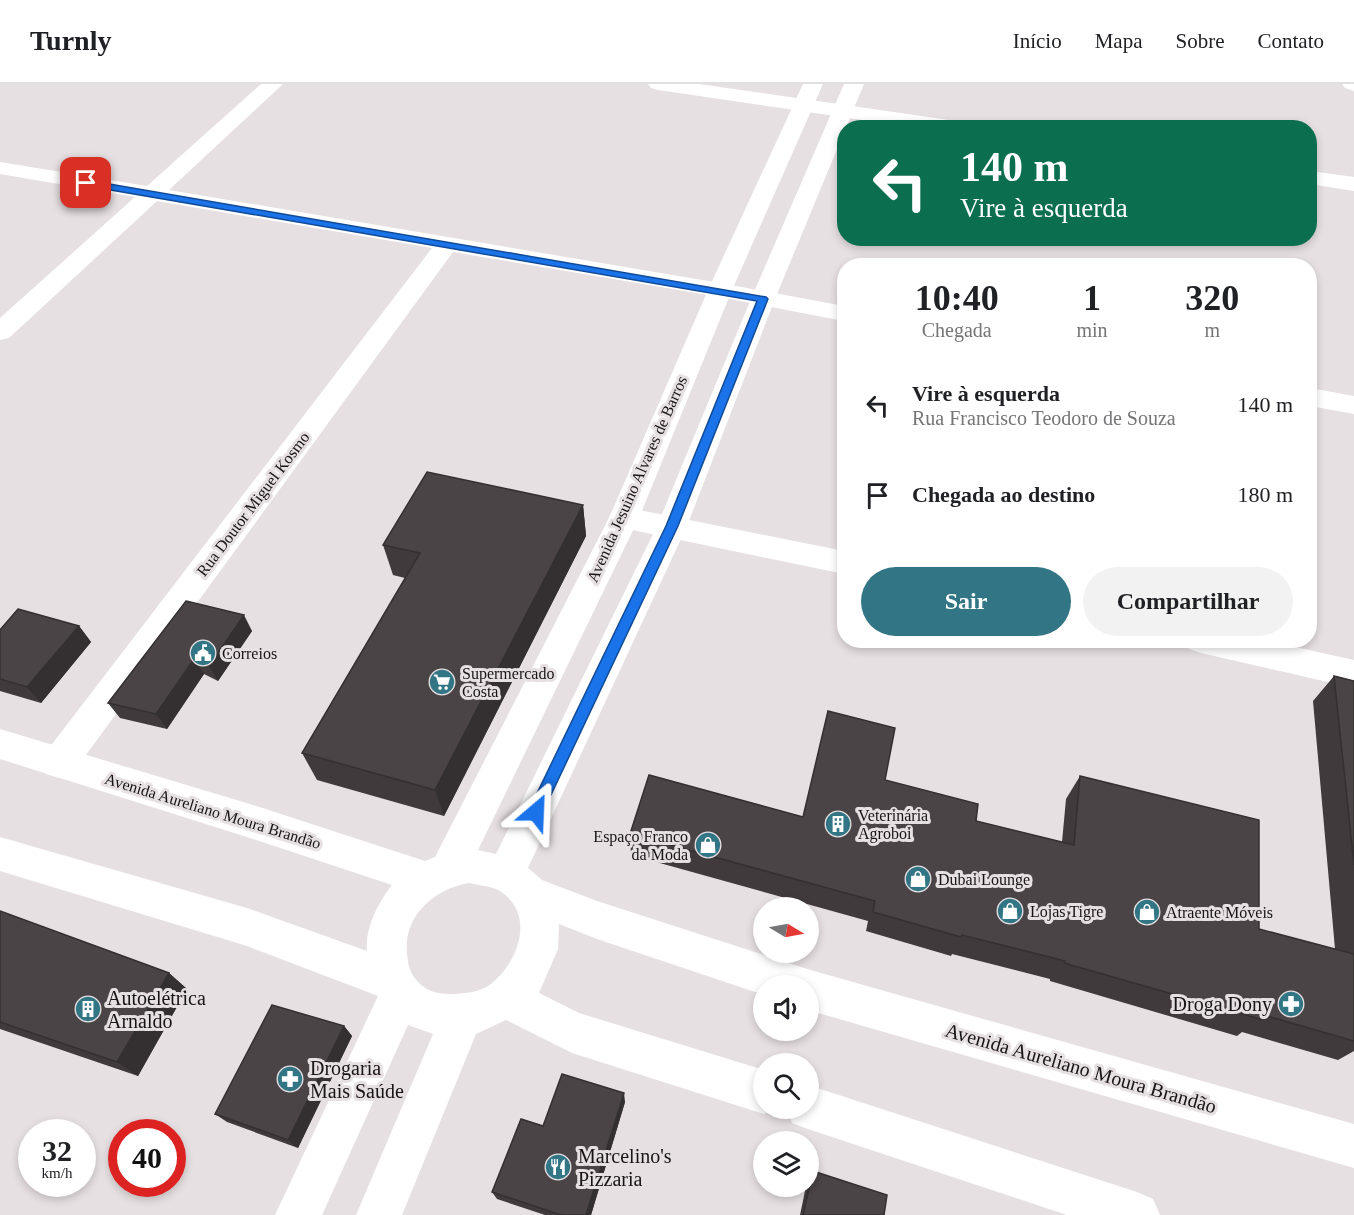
<!DOCTYPE html>
<html lang="pt">
<head>
<meta charset="utf-8">
<style>
	:root { --surface:#fff; --page:#f2f2f2; --text:#202124; --muted:#757577; --line:#e0e0e0; --accent:#327686 }
	body { margin:0; font-family:"Times New Roman",serif; background:var(--page); color:var(--text); height:100vh; display:flex; flex-direction:column; font-size:22px; white-space:nowrap }
	* { box-sizing:border-box; margin:0 }
	p { font-size:20px; color:var(--muted) }
	.icon { flex:none; width:33px; height:33px; fill:none; stroke:currentColor; stroke-width:2; stroke-linecap:round; stroke-linejoin:round }
	.map { position:relative; flex:1; overflow:hidden }
	.details { position:absolute; left:837px; top:174px; width:480px; height:390px; display:flex; flex-direction:column; background:var(--surface); border-radius:24px; box-shadow:0 3px 9px #0003 }
	.details>* { flex:none }
	.hud { position:absolute; left:837px; top:36px; width:480px; height:126px; border-radius:24px; box-shadow:0 3px 9px #0003; background:#0b6e4f; color:#fff; overflow:hidden }
	.needle { width:39px; rotate:100deg }
	.controls { position:absolute; left:753px; top:813px; display:grid; gap:12px }
	.controls a { display:grid; place-items:center; width:66px; height:66px; border-radius:50%; background:var(--surface); box-shadow:0 3px 9px #0003; font-size:30px }
	.speed { position:absolute; left:18px; top:1035px; display:flex; gap:12px; font-size:30px; font-weight:700; text-align:center }
	.speed>* { display:grid; place-content:center; width:78px; height:78px; border-radius:50%; background:var(--surface); box-shadow:0 3px 9px #0003; line-height:1 }
	.speed small { font-size:15px; font-weight:400 }
	.speed .limit { border:9px solid #d22; background:#fff; color:#111 }
	.pin { position:absolute; display:grid; place-items:center; width:51px; height:51px; color:#fff; margin:-26px; border-radius:12px; box-shadow:0 3px 9px #0006 }
	.me { position:absolute; width:66px; margin:-33px; rotate:26deg; stroke-linejoin:round; filter:drop-shadow(0 0 4px #0008) }
	.turn { display:flex; align-items:center; gap:21px; height:126px; padding:0 24px; font-size:27px }
	.turn .icon { width:78px; height:78px; stroke-width:2.5 }
	.turn b { display:block; font-size:42px; line-height:51px }
	.eta { display:flex; justify-content:space-evenly; align-items:center; height:102px; text-align:center }
	.eta b { font-size:36px; font-weight:800; line-height:42px }
	.button { display:flex; gap:12px; margin-top:auto; padding:12px 24px }
	.button a { flex:1; height:69px; border-radius:36px; background:var(--accent); color:#fff; font-size:24px; font-weight:800; line-height:69px; text-align:center }
	.button a+a { background:var(--page); color:var(--text) }
	ul { padding:0; list-style:none }
	li { display:flex; align-items:center; gap:18px; height:90px; padding:0 24px }
	li div { flex:1 }
	li b { display:block; font-size:22px }
	li em { font-style:normal }
	header { display:flex; align-items:center; gap:36px; box-sizing:border-box; height:84px; padding:0 30px; background:var(--surface); border-bottom:2px solid var(--line) }
	header strong { font-size:28px }
	nav { display:flex; gap:33px; margin-inline-start:auto; font-size:21px }
	.map>svg:first-child { display:block }
</style>
</head>
<body>
<header>
<strong>Turnly</strong>
<nav><a>Início</a><a>Mapa</a><a>Sobre</a><a>Contato</a></nav>
</header>
<div class="map">
<svg width="1354" height="1131" viewBox="0 0 1354 1131">
	<rect width="100%" height="100%" fill="#e7e0e2"/>
	<g fill="none" stroke-linecap="round" stroke-linejoin="round">
		<g fill="#fff" fill-rule="evenodd">
			<path d="M261,0h22l-114,106 551,93 124,23v15l-124,-24 -267,-45 -381,522 -13,4 -13,-4 -5,-11 5,-11 386,-504 -275,-47 -148,137 -9,2v-22l135,-121 -135,-23v-12l147,24z"/>
			<path d="M648,0h51l264,38 7,2 3,4h-56l-259,-38 -7,-2z"/>
			<path d="M1342,0h12v7l-9,-3z"/>
			<path d="M1310,87l44,6v14l-44,-7z"/>
			<path d="M1310,304l44,8v18l-44,-8z"/>
			<path d="M624,423l220,44v23l-231,-48 -4,-8 4,-8z"/>
			<path d="M1185,556h78l91,20v28l-153,-35 -12,-4z"/>
		</g>
		<g fill="#fff" fill-rule="evenodd">
			<path d="M803,0h20l-91,206 -93,228 -161,332 18,4 161,-328 94,-227 93,-215h20l-89,215 -88,227 -159,342 14,12 55,21 210,68 547,155v44l-546,-158v-24h-44v9l-167,-56 -38,-15 -1,25 -19,44 40,20 185,57v38h13l-13,6 -192,-61 -66,-33 -30,14 -74,181h-46l77,-181 -25,-9 -86,190h-47l103,-219 -131,-50 -247,-75v-34l247,71 120,43c-2,-23 11,-48 25,-66l-142,-47 -250,-79v-30l250,75 175,57 10,-4 174,-339 99,-228zM469,799c8,2 19,3 27,6 41,21 24,72 -5,95 -12,9 -25,9 -39,10 -13,0 -24,-2 -33,-11 -9,-9 -11,-18 -12,-29 -4,-38 27,-65 62,-71z"/>
			<path d="M808,1001l329,107 16,7 7,16h-93l-259,-86 -16,-6 -5,-15h21z"/>
		</g>
	</g>
	<g fill="#403a3c">
		<path d="M583,421l3,31 -142,280 -127,-36 -15,-27 103,-175 -12,-3 -10,-30z"/>
		<path d="M186,517l66,30 -34,50 -14,-7 -37,55 -47,-11 -12,-15z"/>
		<path d="M79,542l12,16 -50,61 -41,-12v-61z"/>
		<path d="M1334,592l20,5v370l-16,9 -96,-28 -5,4 -187,-55v-2l-98,-25 -1,2 -85,-25 2,-10 -237,-66 -1,-21 173,-17 82,-37 91,41 86,21 4,-43 14,-23 179,153 76,20 -22,-248z"/>
		<path d="M0,827l169,62 18,16 -49,87 -138,-47z"/>
		<path d="M344,942l8,10 -54,112 -71,-26 -12,-8z"/>
		<path d="M625,1018l-34,113h-46l-48,-16 -5,-7 51,-66z"/>
		<path d="M813,1087l71,44h-84l6,-29h2v-6z"/>
	</g>
	<g fill="#343031">
		<path d="M583,421l3,31 -142,280 -9,-26z"/>
		<path d="M244,531l8,16 -34,50 -9,-15z"/>
		<path d="M79,542l12,16 -50,61 -14,-16z"/>
		<path d="M194,575l10,15 -37,55 -11,-15z"/>
		<path d="M169,889l18,16 -49,87 -21,-14z"/>
		<path d="M344,942l8,10 -54,112 -10,-8z"/>
		<path d="M624,1009l1,9 -34,113h-5z"/>
	</g>
	<g fill="#4a4446" stroke="#343031" stroke-width="1.5">
		<path d="M427,388l156,33 -148,285 -133,-37 118,-200 -37,-8z"/>
		<path d="M186,517l58,14 -35,51 -15,-7 -38,55 -48,-11z"/>
		<path d="M18,525l61,17 -52,61 -27,-8v-49z"/>
		<path d="M1334,592l20,5v184z"/>
		<path d="M828,627l67,17 -10,52 93,24 -2,17 98,24 6,-69 179,44v109l95,25v87l-94,-27v5l-196,-56 1,-2 -103,-26 -1,2 -88,-25 2,-11 -245,-67 19,-59 154,42z"/>
		<path d="M0,827l169,62 -52,89 -117,-40z"/>
		<path d="M272,921l72,21 -56,114 -73,-26z"/>
		<path d="M562,990l62,19 -38,122h-25l-69,-23 29,-73 22,7z"/>
		<path d="M813,1087l74,24 -3,20h-81z"/>
	</g>
	<path fill="#1a73e8" stroke="#114b97" stroke-width="1.5" d="M86,96l680,117 2,2 -90,227 -137,290 -5,2 -6,-2 -2,-4 138,-286 91,-225 -675,-116v-4z"/>
	<defs>
		<g id="civic-disc" transform="scale(1.35)"><circle r="9.5" fill="#327686" stroke="#e7e0e2"/><path d="M-.6-6.5H3V-4.5H.6V-3L4-1V1h2V6H-6V1h2V-1L-.6-3ZM-1.2 2.5V6h2.4V2.5Z" fill="#fff"/></g>
		<g id="supermarket-disc" transform="scale(1.35)"><circle r="9.5" fill="#327686" stroke="#e7e0e2"/><path d="M-6-5.5h2.5l.6 2H6L4.5 2H-2.5L-4.4-4H-6ZM-1.5 3.2a1.3 1.3 0 1 0 .1 0ZM3 3.2a1.3 1.3 0 1 0 .1 0Z" fill="#fff"/></g>
		<g id="building-disc" transform="scale(1.35)"><circle r="9.5" fill="#327686" stroke="#e7e0e2"/><path d="M-4-6H4V6H1V3H-1V6H-4ZM-2.5-4.3h1.7v1.8h-1.7ZM.8-4.3h1.7v1.8H.8ZM-2.5-1h1.7V.8h-1.7ZM.8-1h1.7V.8H.8Z" fill="#fff"/></g>
		<g id="shop-disc" transform="scale(1.35)"><circle r="9.5" fill="#327686" stroke="#e7e0e2"/><path d="M-5-2.5h2.3a2.7 3.5 0 0 1 5.4 0H5L5.5 6h-11ZM-1.5-2.5h3a1.5 2.3 0 0 0-3 0Z" fill="#fff"/></g>
		<g id="pharmacy-disc" transform="scale(1.35)"><circle r="9.5" fill="#327686" stroke="#e7e0e2"/><path d="M-2-6h4v4h4v4h-4v4h-4v-4h-4v-4h4Z" fill="#fff"/></g>
		<g id="restaurant-disc" transform="scale(1.35)"><circle r="9.5" fill="#327686" stroke="#e7e0e2"/><path d="M-5-6h1v4h1v-4h1v4h1v-4h1v5L-1.5 .5V6h-2V.5L-5-1ZM5-6V6H3V1.5H1.5Q1.5-4 5-6Z" fill="#fff"/></g>
	</defs>
	<g fill-rule="evenodd">
		<use href="#civic-disc" x="203" y="569"/>
		<use href="#supermarket-disc" x="442" y="598"/>
		<use href="#building-disc" x="838" y="740"/>
		<use href="#shop-disc" x="708" y="761"/>
		<use href="#shop-disc" x="918" y="795"/>
		<use href="#shop-disc" x="1010" y="827"/>
		<use href="#shop-disc" x="1147" y="828"/>
		<use href="#pharmacy-disc" x="1291" y="920"/>
		<use href="#building-disc" x="88" y="925"/>
		<use href="#pharmacy-disc" x="290" y="995"/>
		<use href="#restaurant-disc" x="558" y="1083"/>
	</g>
	<g text-anchor="middle" dominant-baseline="central" stroke-width="6" stroke-linejoin="round" paint-order="stroke">
		<g font-size="16" fill="#171415" stroke="#e7e0e2">
			<text transform="translate(637 395) rotate(-66)">Avenida Jesuino Alvares de Barros</text>
			<text transform="translate(253 420) rotate(-53)">Rua Doutor Miguel Kosmo</text>
			<text transform="translate(213 727) rotate(17)">Avenida Aureliano Moura Brandão</text>
		</g>
		<g font-size="16" fill="#171415" stroke="#e7e0e2" text-anchor="start">
			<text x="222" y="569">Correios</text>
			<text x="462" y="589">Supermercado<tspan x="462" dy="18">Costa</tspan></text>
			<text x="858" y="731">Veterinária<tspan x="858" dy="18">Agroboi</tspan></text>
			<text x="688" y="752" text-anchor="end">Espaço Franco<tspan x="688" dy="18">da Moda</tspan></text>
			<text x="938" y="795">Dubai Lounge</text>
			<text x="1030" y="827">Lojas Tigre</text>
			<text x="1166" y="828">Atraente Móveis</text>
		</g>
		<g font-size="20" fill="#171415" stroke="#e7e0e2" text-anchor="start">
			<text x="107" y="914">Autoelétrica<tspan x="107" dy="23">Arnaldo</tspan></text>
			<text x="1272" y="920" text-anchor="end">Droga Dony</text>
			<text x="310" y="984">Drogaria<tspan x="310" dy="23">Mais Saúde</tspan></text>
			<text x="578" y="1072">Marcelino's<tspan x="578" dy="23">Pizzaria</tspan></text>
		</g>
		<g font-size="20" fill="#171415" stroke="#e7e0e2">
			<text transform="translate(1081 984) rotate(16)">Avenida Aureliano Moura Brandão</text>
		</g>
	</g>
</svg>
<div class="controls">
<a><svg class="needle" viewBox="-14 -14 28 28"><path d="M0-13l5 13h-10z" fill="#e53935"/><path d="M0 13l5-13h-10z" fill="#757577"/></svg></a>
<a><svg class="icon" aria-label="sound" viewBox="0 0 24 24"><path d="M4 9h4l5-4v14l-5-4H4zM17 9q2 3 0 6"/></svg></a>
<a><svg class="icon" aria-label="search" viewBox="0 0 24 24"><circle cx="10" cy="10" r="6"/><path d="M15 15l6 6"/></svg></a>
<a><svg class="icon" aria-label="layers" viewBox="0 0 24 24"><path d="M12 4l9 5-9 5-9-5zM3 14l9 5 9-5"/></svg></a>
</div>
<div class="speed"><div>32<small>km/h</small></div><div class="limit">40</div></div>
<div class="pin" style="left:86px;top:99px;background:#d93025"><svg class="icon" aria-label="arrive" viewBox="0 0 24 24"><path d="M6 21V4h12l-3 4 3 4H6"/></svg></div>
<svg class="me" style="left:536px;top:728px" viewBox="-20 -20 40 40"><path d="M0-17L14 15 0 8-14 15z" fill="#1a73e8" stroke="#fff" stroke-width="4"/></svg>
<div class="hud">
<div class="turn"><svg class="icon" aria-label="left" viewBox="0 0 24 24"><path d="M17 20v-9H6M10 6l-5 5 5 5"/></svg><div><b>140 m</b>Vire à esquerda</div></div>
</div>
<section class="details">
<div class="eta">
<div><b>10:40</b><p>Chegada</p></div>
<div><b>1</b><p>min</p></div>
<div><b>320</b><p>m</p></div>
</div>
<ul>
<li><svg class="icon" aria-label="left" viewBox="0 0 24 24"><path d="M17 20v-9H6M10 6l-5 5 5 5"/></svg><div><b>Vire à esquerda</b><p>Rua Francisco Teodoro de Souza</p></div><em>140 m</em></li>
<li><svg class="icon" aria-label="arrive" viewBox="0 0 24 24"><path d="M6 21V4h12l-3 4 3 4H6"/></svg><div><b>Chegada ao destino</b></div><em>180 m</em></li>
</ul>
<div class="button"><a>Sair</a><a>Compartilhar</a></div>
</section>
</div>
</body>
</html>
